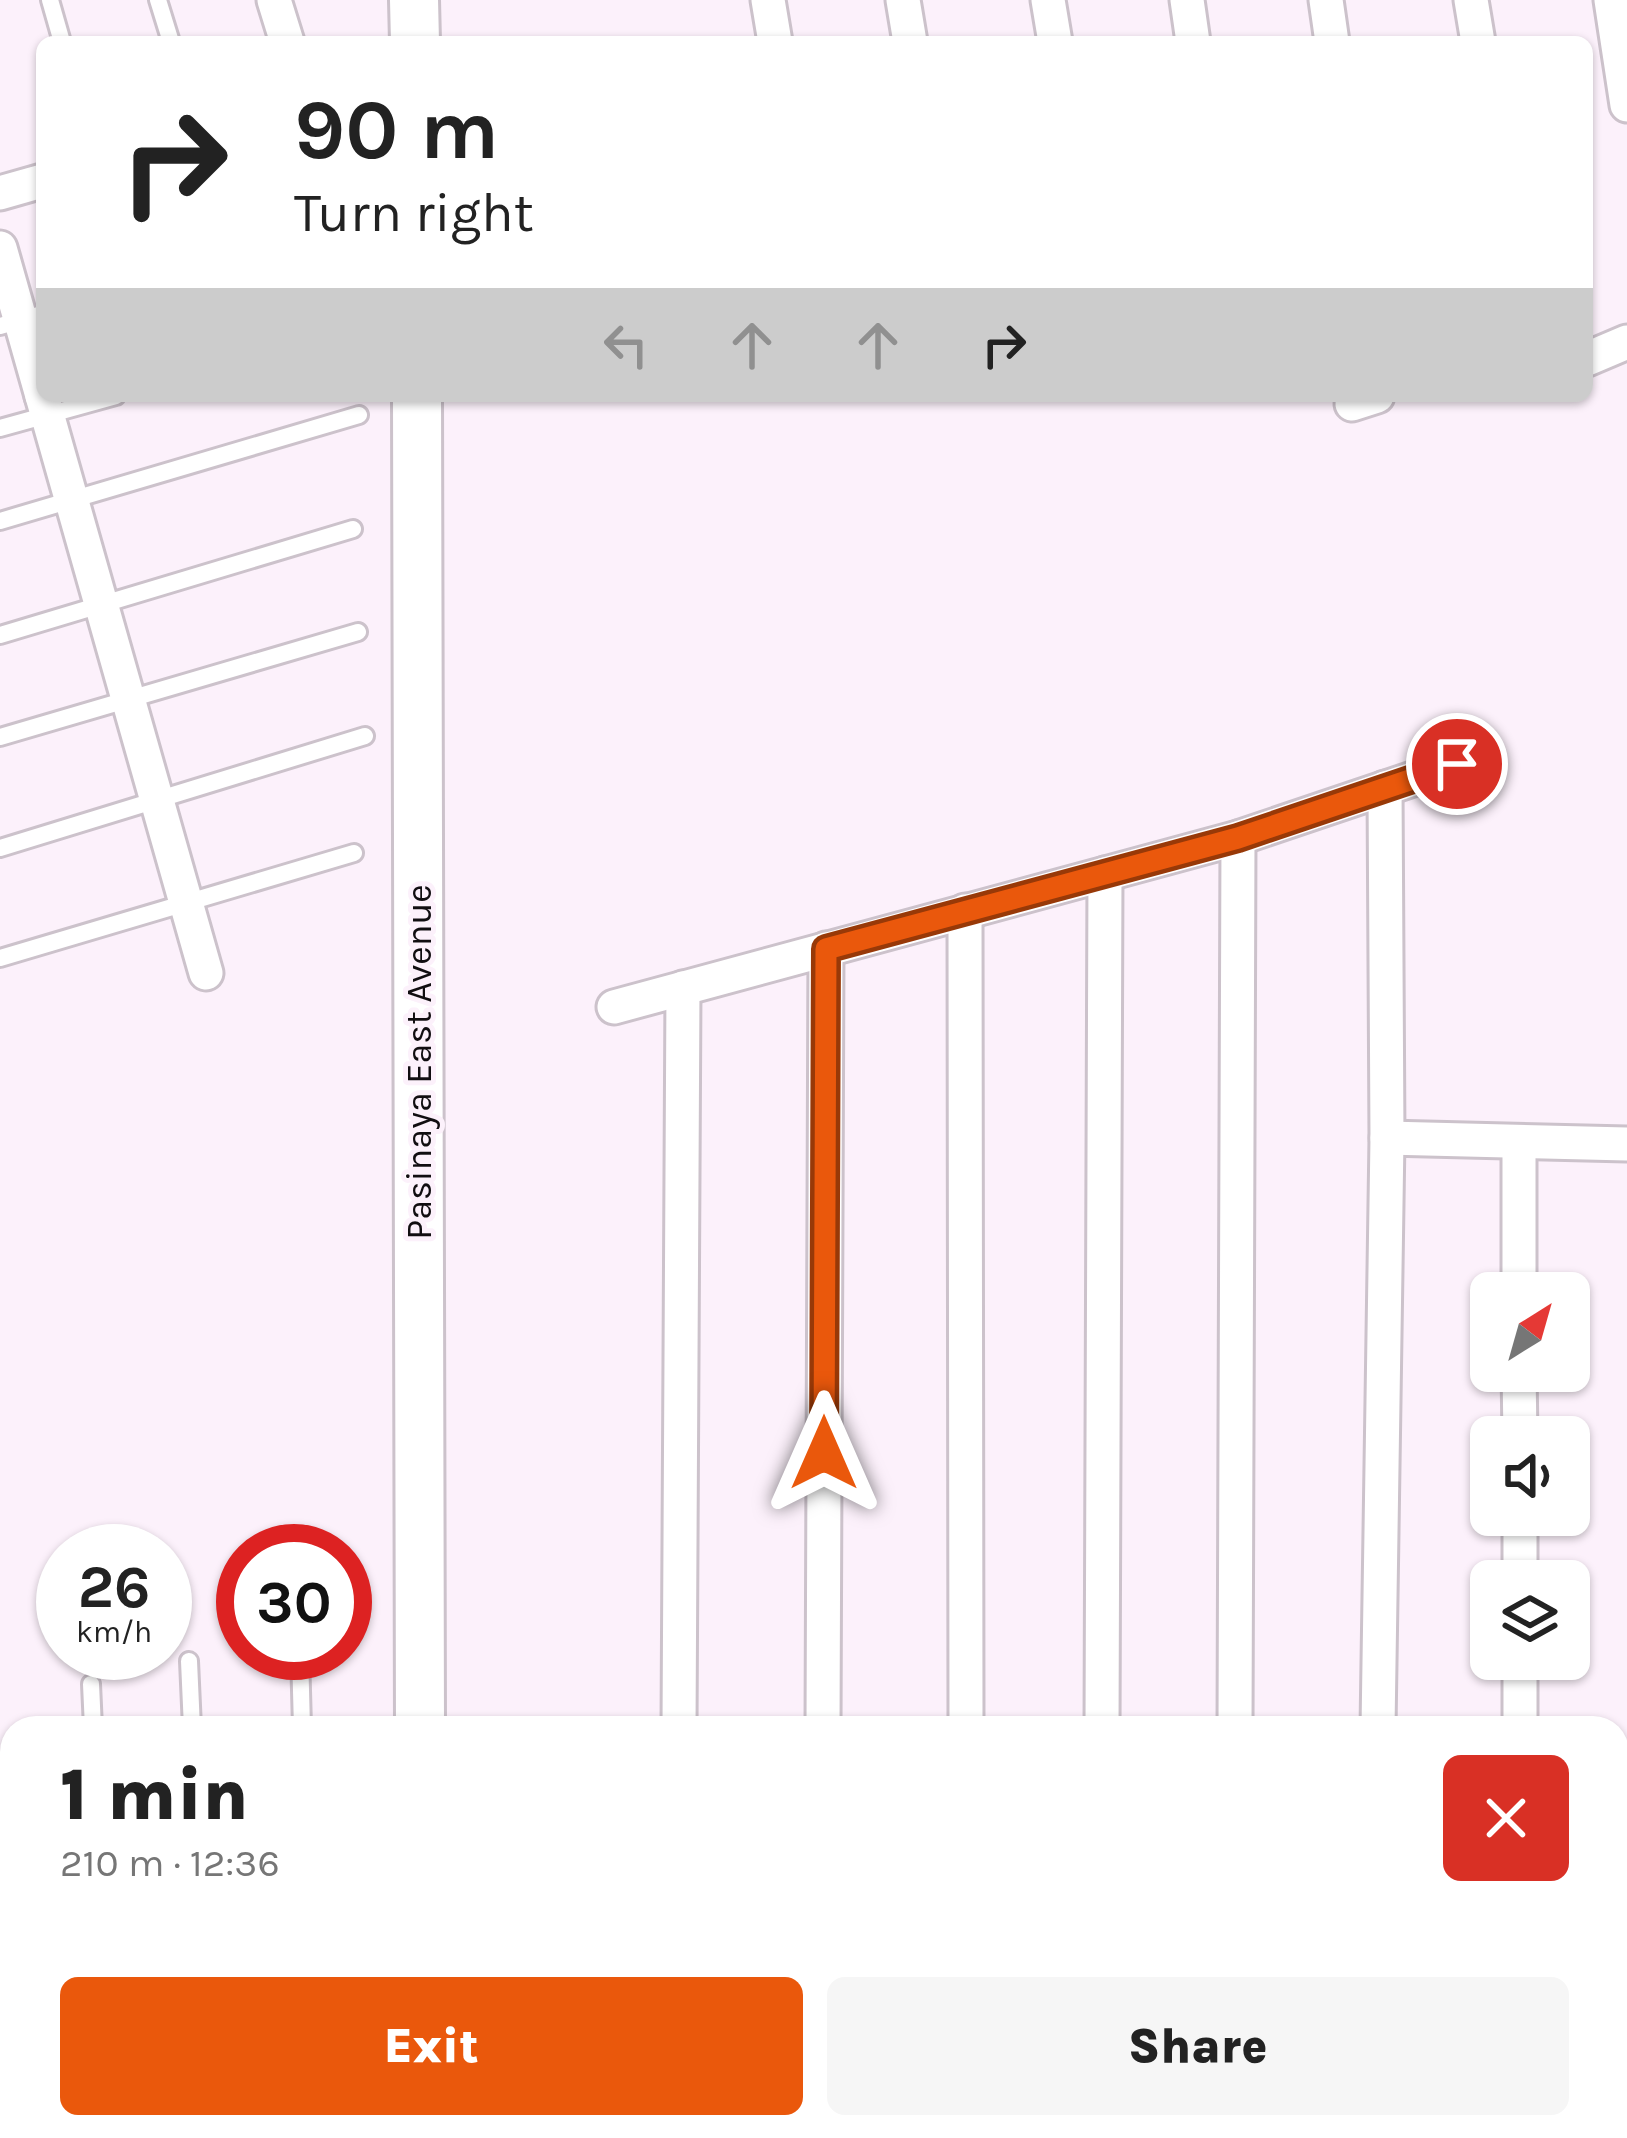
<!DOCTYPE html>
<html lang="en">
<head>
<meta charset="utf-8">
<style>
	:root { --surface:#fff; --page:#f6f6f6; --text:#222; --muted:#767676; --accent:#ea580c }
	body { margin:0; font-family:Karla,sans-serif; background:var(--page); color:var(--text); height:100vh; display:flex; flex-direction:column; font-size:45px; white-space:nowrap }
	* { box-sizing:border-box; margin:0 }
	p { font-size:39px; color:var(--muted) }
	.icon { flex:none; width:66px; height:66px; fill:none; stroke:currentColor; stroke-width:2; stroke-linecap:round; stroke-linejoin:round }
	.map { position:relative; flex:1; overflow:hidden }
	.panel { position:absolute; left:0px; top:1716px; width:1629px; height:423px; display:flex; flex-direction:column; background:var(--surface); border-radius:36px 36px 0 0; box-shadow:0 3px 9px #0004 }
	.panel>* { flex:none }
	.banner { position:absolute; left:36px; top:36px; width:1557px; height:366px; border-radius:18px; box-shadow:0 3px 9px #0004; background:#fff; color:var(--text); overflow:hidden }
	.needle { width:78px; rotate:37deg }
	.controls { position:absolute; left:1470px; top:1272px; display:grid; gap:24px }
	.controls a { display:grid; place-items:center; width:120px; height:120px; border-radius:18px; background:var(--surface); box-shadow:0 3px 9px #0004; font-size:60px }
	.speed { position:absolute; left:36px; top:1524px; display:flex; gap:24px; font-size:60px; font-weight:700; text-align:center }
	.speed>* { display:grid; place-content:center; width:156px; height:156px; border-radius:50%; background:var(--surface); box-shadow:0 3px 9px #0004; line-height:1 }
	.speed small { font-size:30px; font-weight:400 }
	.speed .limit { border:18px solid #d22; background:#fff; color:#111 }
	.pin { position:absolute; display:grid; place-items:center; width:102px; height:102px; color:#fff; margin:-51px; border:6px solid #fff; border-radius:50%; box-shadow:0 3px 12px #0007 }
	.me { position:absolute; width:132px; margin:-66px; rotate:0deg; stroke-linejoin:round; filter:drop-shadow(0 0 9px #0008) }
	.turn { display:flex; align-items:center; gap:42px; height:252px; padding:0 60px; font-size:54px }
	.turn .icon { width:156px; height:156px; stroke-width:2.5 }
	.turn b { display:block; font-size:84px; line-height:102px }
	.lanes { display:flex; align-items:center; height:114px; padding:0 60px; background:#0003; justify-content:center; gap:60px; direction:ltr }
	.lanes .off { opacity:.35 }
	.round { display:grid; place-items:center; flex:none; width:126px; height:126px; border-radius:18px; background:var(--page) }
	.head { display:flex; align-items:center; justify-content:space-between; height:204px; padding:0 60px }
	h1 { font-size:72px; font-weight:800; line-height:90px }
	.action { display:flex; gap:24px; margin-top:auto; padding:24px 60px }
	.action a { flex:1; height:138px; border-radius:18px; background:var(--accent); color:#fff; font-size:48px; font-weight:800; line-height:138px; text-align:center }
	.action a+a { background:var(--page); color:var(--text) }
	.map>svg:first-child { display:block }
</style>
</head>
<body>
<div class="map">
<svg width="1627" height="2138" viewBox="0 0 1627 2138">
	<rect width="100%" height="100%" fill="#fcf1fb"/>
	<g fill="none" stroke-linecap="round" stroke-linejoin="round">
		<g stroke="#ccc2cb" stroke-width="22">
			<g id="lane">
				<path d="M50,0l12,42"/>
				<path d="M158,0l13,42"/>
				<path d="M0,326l42,-12"/>
				<path d="M0,428l116,-32"/>
				<path d="M0,521l359,-106"/>
				<path d="M0,635l353,-106"/>
				<path d="M0,737l358,-105"/>
				<path d="M0,848l365,-112"/>
				<path d="M0,958l354,-105"/>
				<path d="M300,1653l2,75"/>
				<path d="M189,1661l3,67"/>
				<path d="M91,1684l2,44"/>
				<path d="M0,1926l5,90"/>
				<path d="M57,2136l161,2"/>
			</g>
		</g>
		<g stroke="#ccc2cb" stroke-width="39">
			<g id="street">
				<path d="M274,0l13,42"/>
				<path d="M768,0l7,42"/>
				<path d="M903,0l7,42"/>
				<path d="M1048,0l7,42"/>
				<path d="M1187,0l6,42"/>
				<path d="M1326,0l6,42"/>
				<path d="M1471,0l7,42"/>
				<path d="M1611,0l16,105"/>
				<path d="M0,193l42,-12"/>
				<path d="M0,248l42,148"/>
				<path d="M1587,359l40,-17"/>
				<path d="M42,396l164,577"/>
				<path d="M1352,404l25,-8"/>
				<path d="M965,911l1,817"/>
				<path d="M614,1007l624,-169 219,-74"/>
				<path d="M1387,1138l240,6"/>
				<path d="M1519,1142v151"/>
				<path d="M1519,1371l1,66"/>
				<path d="M1520,1515v66"/>
				<path d="M1520,1659v69"/>
				<path d="M679,1728l4,-740"/>
				<path d="M823,1728l3,-779"/>
				<path d="M1102,1728l3,-854"/>
				<path d="M1235,1728l3,-890"/>
				<path d="M1378,1728l9,-590 -2,-350"/>
				<path d="M1617,1965h10"/>
				<path d="M0,2016h12"/>
				<path d="M57,2127v11"/>
				<path d="M679,2127v11"/>
				<path d="M820,2138v-11"/>
				<path d="M963,2138v-11"/>
				<path d="M1099,2138v-11"/>
				<path d="M1232,2138v-11"/>
				<path d="M1374,2138v-11"/>
				<path d="M1518,2138v-11"/>
			</g>
		</g>
		<g stroke="#ccc2cb" stroke-width="54">
			<g id="secondary">
				<path d="M414,0l1,42"/>
				<path d="M417,396l3,1332"/>
				<path d="M420,2127v11"/>
			</g>
		</g>
		<use href="#lane" stroke="#fff" stroke-width="16"/>
		<use href="#street" stroke="#fff" stroke-width="33"/>
		<use href="#secondary" stroke="#fff" stroke-width="48"/>
	</g>
	<g fill="none" stroke-linecap="round" stroke-linejoin="round">
		<g stroke="#983908" stroke-width="30">
			<path id="route" d="M824,1453l2,-504 412,-111 219,-74"/>
		</g>
		<use href="#route" stroke="#ea580c" stroke-width="21"/>
	</g>
	<g text-anchor="middle" dominant-baseline="central" stroke-width="10" stroke-linejoin="round" paint-order="stroke">
		<g font-size="36" fill="#110e11" stroke="#fcf1fb">
			<text transform="translate(419 1062) rotate(-90)">Pasinaya East Avenue</text>
		</g>
	</g>
</svg>
<div class="controls">
<a><svg class="needle" viewBox="-14 -14 28 28"><path d="M0-13l5 13h-10z" fill="#e53935"/><path d="M0 13l5-13h-10z" fill="#767676"/></svg></a>
<a><svg class="icon" aria-label="sound" viewBox="0 0 24 24"><path d="M4 9h4l5-4v14l-5-4H4zM17 9q2 3 0 6"/></svg></a>
<a><svg class="icon" aria-label="layers" viewBox="0 0 24 24"><path d="M12 4l9 5-9 5-9-5zM3 14l9 5 9-5"/></svg></a>
</div>
<div class="speed"><div>26<small>km/h</small></div><div class="limit">30</div></div>
<div class="pin" style="left:1457px;top:764px;background:#d93025"><svg class="icon" aria-label="arrive" viewBox="0 0 24 24"><path d="M6 21V4h12l-3 4 3 4H6"/></svg></div>
<svg class="me" style="left:824px;top:1453px" viewBox="-20 -20 40 40"><path d="M0-17L14 15 0 8-14 15z" fill="#ea580c" stroke="#fff" stroke-width="4"/></svg>
<div class="banner">
<div class="turn"><svg class="icon" aria-label="right" viewBox="0 0 24 24"><path d="M7 20v-9h11M14 6l5 5-5 5"/></svg><div><b>90 m</b>Turn right</div></div>
<div class="lanes"><svg class="icon off" aria-label="left" viewBox="0 0 24 24"><path d="M17 20v-9H6M10 6l-5 5 5 5"/></svg><svg class="icon off" aria-label="ahead" viewBox="0 0 24 24"><path d="M12 20V5M6 11l6-6 6 6"/></svg><svg class="icon off" aria-label="ahead" viewBox="0 0 24 24"><path d="M12 20V5M6 11l6-6 6 6"/></svg><svg class="icon" aria-label="right" viewBox="0 0 24 24"><path d="M7 20v-9h11M14 6l5 5-5 5"/></svg></div>
</div>
<section class="panel">
<div class="head"><div><h1>1 min</h1><p>210 m · 12:36</p></div><a class="round" style="background:#d93025;color:#fff"><svg class="icon" aria-label="close" viewBox="0 0 24 24"><path d="M6 6l12 12M18 6L6 18"/></svg></a></div>
<div class="action"><a>Exit</a><a>Share</a></div>
</section>
</div>
</body>
</html>
